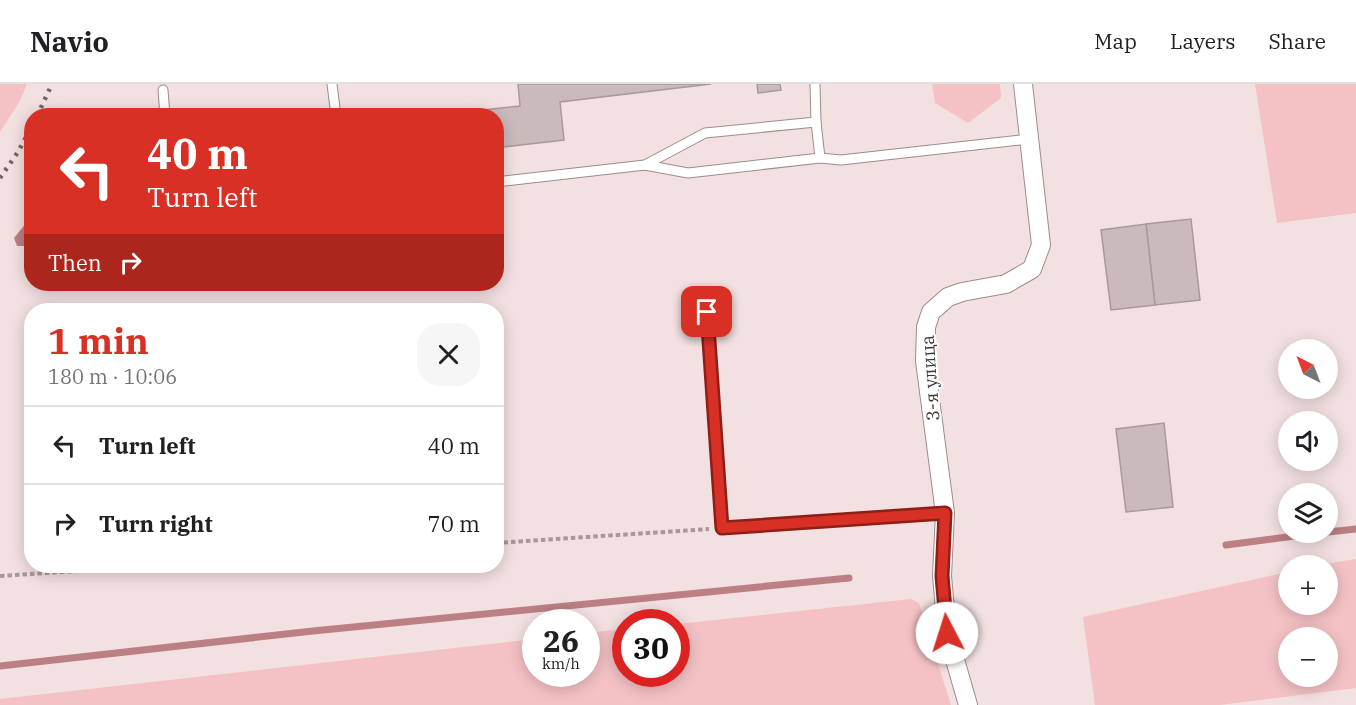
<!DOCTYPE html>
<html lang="en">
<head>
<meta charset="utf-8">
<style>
	:root { --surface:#fff; --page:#f6f6f6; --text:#202124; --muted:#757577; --line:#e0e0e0; --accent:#d93025 }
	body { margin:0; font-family:"IBM Plex Serif",serif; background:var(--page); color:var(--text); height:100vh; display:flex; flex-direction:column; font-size:22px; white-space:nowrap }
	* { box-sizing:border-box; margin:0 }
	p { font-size:20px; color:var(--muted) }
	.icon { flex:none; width:33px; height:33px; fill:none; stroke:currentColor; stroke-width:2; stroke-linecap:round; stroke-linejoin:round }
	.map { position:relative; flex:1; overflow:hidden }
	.details { position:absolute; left:24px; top:219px; width:480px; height:270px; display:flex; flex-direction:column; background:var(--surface); border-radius:24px; box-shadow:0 3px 15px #0003 }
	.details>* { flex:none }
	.hud { position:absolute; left:24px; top:24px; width:480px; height:183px; border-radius:24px; box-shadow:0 3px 15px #0003; background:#d93025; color:#fff; overflow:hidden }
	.needle { width:39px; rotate:318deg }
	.controls { position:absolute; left:1278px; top:255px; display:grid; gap:12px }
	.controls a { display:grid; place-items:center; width:60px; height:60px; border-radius:50%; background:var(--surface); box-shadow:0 3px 15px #0003; font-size:30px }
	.speed { position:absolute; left:522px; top:525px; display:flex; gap:12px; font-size:30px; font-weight:700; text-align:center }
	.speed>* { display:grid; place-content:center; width:78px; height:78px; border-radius:50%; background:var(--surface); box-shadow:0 3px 15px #0003; line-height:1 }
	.speed small { font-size:15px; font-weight:400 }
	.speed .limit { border:9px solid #d22; background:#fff; color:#111 }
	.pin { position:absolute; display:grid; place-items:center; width:51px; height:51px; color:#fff; margin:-26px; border-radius:12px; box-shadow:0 3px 9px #0006 }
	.me { position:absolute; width:66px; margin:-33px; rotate:355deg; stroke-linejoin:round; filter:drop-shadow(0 0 4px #0008) }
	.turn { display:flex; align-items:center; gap:21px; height:126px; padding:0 24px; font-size:27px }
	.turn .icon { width:78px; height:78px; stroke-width:2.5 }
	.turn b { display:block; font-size:42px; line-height:51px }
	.then { display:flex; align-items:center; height:57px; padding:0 24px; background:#0003; gap:12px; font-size:22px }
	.round { display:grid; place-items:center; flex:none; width:63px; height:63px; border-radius:24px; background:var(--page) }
	.overview { display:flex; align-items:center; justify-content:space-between; height:102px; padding:0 24px }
	h1 { font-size:36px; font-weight:700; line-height:45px; color:var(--accent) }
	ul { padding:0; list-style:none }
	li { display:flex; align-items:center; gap:18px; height:78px; padding:0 24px; border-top:2px solid var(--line) }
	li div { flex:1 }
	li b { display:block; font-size:22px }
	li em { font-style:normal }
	header { display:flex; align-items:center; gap:36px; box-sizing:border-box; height:84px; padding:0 30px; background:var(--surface); border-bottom:2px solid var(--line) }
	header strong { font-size:28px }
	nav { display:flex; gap:33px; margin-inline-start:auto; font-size:21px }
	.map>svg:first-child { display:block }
</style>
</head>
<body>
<header>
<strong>Navio</strong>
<nav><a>Map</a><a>Layers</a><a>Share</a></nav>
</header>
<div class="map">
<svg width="1356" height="621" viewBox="0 0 1356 621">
	<rect width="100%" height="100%" fill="#f3e0e1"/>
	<g fill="#f4c2c5" fill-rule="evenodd">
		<path d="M0,0h27l-7,17 -20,31z"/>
		<path d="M932,0h68l1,14 -33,25 -33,-20z"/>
		<path d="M1255,0h101v129l-79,10z"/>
		<path d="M1356,475v129l-136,17h-125l-12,-88 205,-45v32h40v-38l-9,-1zM1288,554h40v38h-40z"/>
		<path d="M911,515l8,4 32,102h-951v-6l535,-60 1,35h50l1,-41 38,-4 1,45h50l1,-50z"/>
	</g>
	<path fill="#bb7f84" d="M31,133v29h-14l-3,-8z"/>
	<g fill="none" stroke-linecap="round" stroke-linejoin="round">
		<g stroke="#bb7f84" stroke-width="7">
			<path d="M1328,448l28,-3"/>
			<path d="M1226,461l99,-13"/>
			<path d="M0,582l313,-35 536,-53"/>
		</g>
	</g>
	<g fill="#cbbabb" stroke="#aa999a" stroke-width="1.5">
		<path d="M518,0h193l-151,18 4,38 -68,8v-32h-12v-6l36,-4z"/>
		<path d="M757,0h23l1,6 -23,3z"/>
		<path d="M1191,135l9,81 -45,5 -9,-81z"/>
		<path d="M1146,140l9,81 -44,5 -10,-80z"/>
		<path d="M1164,339l9,84 -47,5 -10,-83z"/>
	</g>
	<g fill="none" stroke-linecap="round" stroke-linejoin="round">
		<g stroke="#9d8c8d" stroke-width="11">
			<g id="lane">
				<path d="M332,0l4,32"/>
				<path d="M163,6l2,26"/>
				<path d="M820,74l21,2 188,-21"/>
				<path d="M645,81l43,8 132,-15 -4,-36"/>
				<path d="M496,98l149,-17 60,-32 111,-11 -1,-38"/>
				<path d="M707,228l15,216 223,-15"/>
			</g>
		</g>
		<g stroke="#9d8c8d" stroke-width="20">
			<path id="street" d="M968,621l-21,-73 -5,-56 3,-63 -20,-152 1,-34 5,-15 17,-15 14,-5 44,-8 26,-15 9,-24 -18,-161"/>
		</g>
		<g stroke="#a79999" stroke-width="4" stroke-dasharray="4.5 3" stroke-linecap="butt">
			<path d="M496,459l213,-14"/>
			<path d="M0,492l156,-10"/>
		</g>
		<use href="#lane" stroke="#fff" stroke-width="9"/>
		<use href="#street" stroke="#fff" stroke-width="18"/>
		<g stroke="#716667" stroke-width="4.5" stroke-dasharray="3 6" stroke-linecap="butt">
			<path d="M37,32l15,-32"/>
			<path d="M0,94l18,-26 14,-26"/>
		</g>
	</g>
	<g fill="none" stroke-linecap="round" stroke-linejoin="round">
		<g stroke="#8d1f18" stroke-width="15">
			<path id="route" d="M707,228l15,216 223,-15 -3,63 5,57"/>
		</g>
		<use href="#route" stroke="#d93025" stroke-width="10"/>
	</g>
	<g text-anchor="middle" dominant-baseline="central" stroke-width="4.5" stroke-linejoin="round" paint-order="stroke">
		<g font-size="18" fill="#3d3636" stroke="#fff">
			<text transform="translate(930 294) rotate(-94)">3-я улица</text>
		</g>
	</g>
</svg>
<div class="controls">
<a><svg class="needle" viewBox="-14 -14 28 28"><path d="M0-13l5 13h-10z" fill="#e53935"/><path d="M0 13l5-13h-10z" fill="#757577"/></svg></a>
<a><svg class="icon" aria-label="sound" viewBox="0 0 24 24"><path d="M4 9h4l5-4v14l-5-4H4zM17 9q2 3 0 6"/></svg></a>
<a><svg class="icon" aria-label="layers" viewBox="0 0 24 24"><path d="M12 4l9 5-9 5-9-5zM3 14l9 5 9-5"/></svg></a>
<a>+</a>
<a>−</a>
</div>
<div class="speed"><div>26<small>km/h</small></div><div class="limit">30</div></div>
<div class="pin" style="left:707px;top:228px;background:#d93025"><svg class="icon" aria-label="arrive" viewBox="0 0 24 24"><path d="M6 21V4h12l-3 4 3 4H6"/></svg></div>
<svg class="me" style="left:947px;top:549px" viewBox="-20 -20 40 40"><circle r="19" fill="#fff"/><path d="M0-13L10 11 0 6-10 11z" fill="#d93025"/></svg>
<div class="hud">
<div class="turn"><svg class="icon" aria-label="left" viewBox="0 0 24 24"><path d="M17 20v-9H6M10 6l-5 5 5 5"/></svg><div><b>40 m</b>Turn left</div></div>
<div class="then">Then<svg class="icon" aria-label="right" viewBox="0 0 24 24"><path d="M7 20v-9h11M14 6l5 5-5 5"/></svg></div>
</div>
<section class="details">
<div class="overview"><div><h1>1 min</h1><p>180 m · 10:06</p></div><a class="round"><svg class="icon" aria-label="close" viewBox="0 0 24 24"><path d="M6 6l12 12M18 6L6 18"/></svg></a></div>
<ul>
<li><svg class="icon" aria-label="left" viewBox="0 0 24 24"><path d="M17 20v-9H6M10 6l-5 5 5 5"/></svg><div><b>Turn left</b></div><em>40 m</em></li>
<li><svg class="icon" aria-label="right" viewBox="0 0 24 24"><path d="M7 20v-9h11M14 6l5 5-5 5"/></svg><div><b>Turn right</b></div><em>70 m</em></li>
</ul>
</section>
</div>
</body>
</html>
